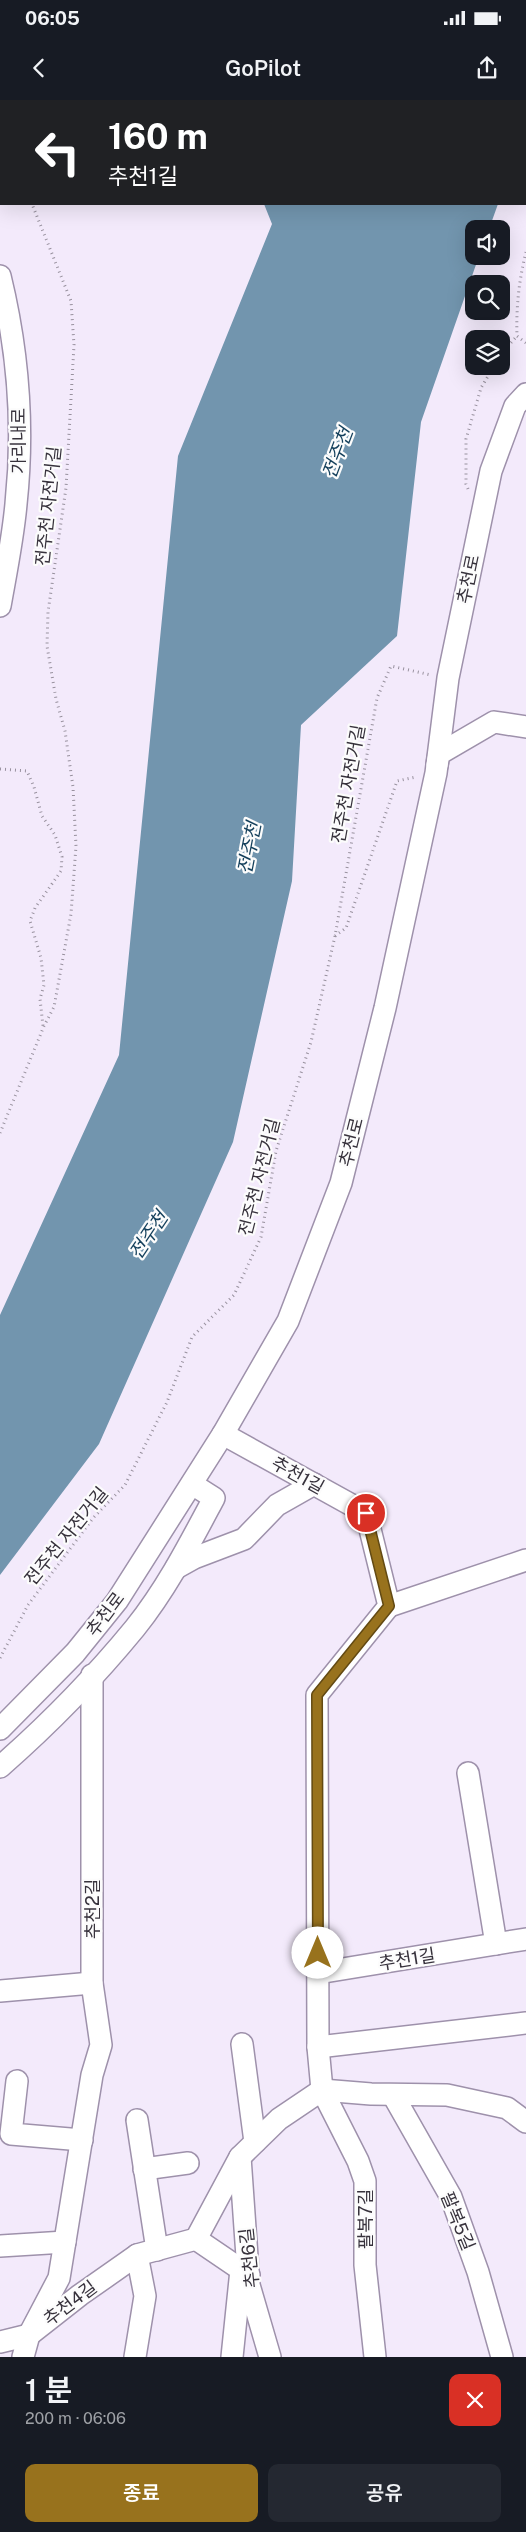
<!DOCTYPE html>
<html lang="ko">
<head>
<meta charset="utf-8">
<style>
	:root { --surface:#171b24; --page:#242831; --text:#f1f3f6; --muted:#9ea1a6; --accent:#98721d }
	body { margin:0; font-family:"Public Sans","Noto Sans KR",sans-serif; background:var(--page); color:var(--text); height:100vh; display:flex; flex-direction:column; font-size:19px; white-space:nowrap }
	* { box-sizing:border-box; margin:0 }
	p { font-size:16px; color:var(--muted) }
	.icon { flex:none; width:28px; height:28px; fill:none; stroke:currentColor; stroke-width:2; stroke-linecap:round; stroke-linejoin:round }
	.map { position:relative; height:2257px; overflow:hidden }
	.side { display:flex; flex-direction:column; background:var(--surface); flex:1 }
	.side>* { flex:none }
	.top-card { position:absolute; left:0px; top:0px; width:526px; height:105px; box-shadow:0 5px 20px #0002; background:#202124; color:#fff; overflow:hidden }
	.buttons { position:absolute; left:465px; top:120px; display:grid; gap:10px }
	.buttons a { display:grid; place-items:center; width:45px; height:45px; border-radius:10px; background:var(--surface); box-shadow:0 5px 20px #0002; font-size:25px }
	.pin { position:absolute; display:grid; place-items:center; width:42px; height:42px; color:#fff; margin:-21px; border:2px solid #fff; border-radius:50%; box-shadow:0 1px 5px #0007 }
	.me { position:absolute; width:55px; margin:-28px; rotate:0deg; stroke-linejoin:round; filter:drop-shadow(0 0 4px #0008) }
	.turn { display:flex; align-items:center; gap:18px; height:105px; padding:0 25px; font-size:22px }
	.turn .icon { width:65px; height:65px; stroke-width:2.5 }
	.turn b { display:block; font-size:35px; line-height:42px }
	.round { display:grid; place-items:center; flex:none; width:52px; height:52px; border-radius:10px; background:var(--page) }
	.overview { display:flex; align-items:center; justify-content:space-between; height:85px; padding:0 25px }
	h1 { font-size:30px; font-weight:600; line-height:38px }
	.cta { display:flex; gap:10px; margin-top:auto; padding:10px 25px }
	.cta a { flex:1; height:58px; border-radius:10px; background:var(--accent); color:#fff; font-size:20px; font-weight:600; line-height:58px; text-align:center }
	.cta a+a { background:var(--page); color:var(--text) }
	.status { display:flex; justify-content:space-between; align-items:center; height:35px; padding:0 25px; background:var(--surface); direction:ltr }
	.status svg { height:14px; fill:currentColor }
	header { display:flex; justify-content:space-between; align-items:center; height:65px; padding:0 25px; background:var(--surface); font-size:22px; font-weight:600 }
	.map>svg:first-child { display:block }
</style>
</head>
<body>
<div class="status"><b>06:05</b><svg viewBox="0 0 49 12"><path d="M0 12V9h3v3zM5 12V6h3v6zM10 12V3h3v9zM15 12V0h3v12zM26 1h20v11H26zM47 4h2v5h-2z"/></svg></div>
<header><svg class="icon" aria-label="back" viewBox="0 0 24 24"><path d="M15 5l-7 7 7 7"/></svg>GoPilot<svg class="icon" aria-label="share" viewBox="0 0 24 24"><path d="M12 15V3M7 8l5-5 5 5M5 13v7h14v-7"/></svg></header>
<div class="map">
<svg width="526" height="2257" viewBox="0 0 526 2257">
	<rect width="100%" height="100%" fill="#f3eafb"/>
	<g fill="#7295ae">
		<path d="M222,0h304v42l-1,2v-43z"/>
		<path d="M264,104h234l-9,25h-15v27h5l-58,166 -24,214 -96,89 -9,156 -59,261 -134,302 -99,131v-260l119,-260 59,-599 94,-232z"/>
	</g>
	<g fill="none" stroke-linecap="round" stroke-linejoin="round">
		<g stroke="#9e91ab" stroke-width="24">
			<g id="minor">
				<path d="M0,176c18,74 24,153 16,228 -3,34 -10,68 -16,102"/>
				<path d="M437,665l2,-11 55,-32 32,5"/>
				<path d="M223,1334l143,79 23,93 -72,89 1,352 4,43 36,71 7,20v84l10,92"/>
				<path d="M176,1468l18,-10 50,-19 33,-34 37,-21"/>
				<path d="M389,1506l137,-46"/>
				<path d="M0,1629l75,-76 42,-52 106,-167 65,-113 53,-138 44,-175 51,-235 12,-95 43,-207 24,-65 11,-12"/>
				<path d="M0,1667c48,-42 94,-89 135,-139 32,-40 55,-85 79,-130l-22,-14"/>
				<path d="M468,1673l28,171"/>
				<path d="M318,1873l208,-34"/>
				<path d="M0,1891l92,-8"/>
				<path d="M242,1944l13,98"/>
				<path d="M318,1947l208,-24"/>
				<path d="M17,1981l-6,53 71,6"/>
				<path d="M322,1990l49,4 76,1 60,13 19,14"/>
				<path d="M393,1995l58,102 27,75 24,85"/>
				<path d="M137,2020l20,130"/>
				<path d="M240,2057l9,128 21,72"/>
				<path d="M144,2069l44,-6"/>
				<path d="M196,2139l53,36"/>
				<path d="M0,2146l65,-4"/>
				<path d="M0,2242l29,-7 51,-40 57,-40 59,-16 44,-82 39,-38 43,-29"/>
				<path d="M23,2257l6,-22 30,-57 33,-203 9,-30 -9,-62v-308"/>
				<path d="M135,2257l10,-61 -8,-41"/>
				<path d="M232,2257l9,-87"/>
			</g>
		</g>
		<g stroke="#98919e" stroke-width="3" stroke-dasharray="1 4" stroke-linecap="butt">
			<path d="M0,30l1,3"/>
			<path d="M526,152c-7,28 -10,55 -9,84l9,7"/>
			<path d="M501,254l16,-18"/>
			<path d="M468,389l-2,-5v-45l15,-51 13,-22"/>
			<path d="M0,669l27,2 7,16 8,29 13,19 7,22 -1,14 -26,37 -5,13 11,37 3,27 -4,14 3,27"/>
			<path d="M335,836l11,-8 51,-147 19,-4"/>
			<path d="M0,1033l44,-107 10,-19 17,-93 5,-68 -3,-59 -8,-56 -9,-32 -9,-53 1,-34 18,-124 8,-143 -3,-44 -39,-97"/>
			<path d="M0,1558l28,-53 66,-88 31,-32 42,-83 25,-65 42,-42 27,-58 15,-86 35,-109 24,-106 42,-238 14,-32 40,9"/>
		</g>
		<use href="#minor" stroke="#fff" stroke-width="21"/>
	</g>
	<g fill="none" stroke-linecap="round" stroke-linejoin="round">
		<g stroke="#634a13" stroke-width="12">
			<path id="route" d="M318,1853l-1,-258 72,-89 -23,-93"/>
		</g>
		<use href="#route" stroke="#98721d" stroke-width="9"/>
	</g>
	<g text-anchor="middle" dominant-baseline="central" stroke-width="4.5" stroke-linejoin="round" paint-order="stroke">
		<g font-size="18" fill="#37323c" stroke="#fcfcfc">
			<text transform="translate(18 341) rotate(-90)">가리내로</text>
			<text transform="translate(48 406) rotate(-84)">전주천 자전거길</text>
			<text transform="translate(468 479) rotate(-78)">추천로</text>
			<text transform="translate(348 684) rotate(-80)">전주천 자전거길</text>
			<text transform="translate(351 1042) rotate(-76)">추천로</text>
			<text transform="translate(259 1077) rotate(-76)">전주천 자전거길</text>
			<text transform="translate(298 1375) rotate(29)">추천1길</text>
			<text transform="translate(66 1436) rotate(-51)">전주천 자전거길</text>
			<text transform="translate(105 1514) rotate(-53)">추천로</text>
			<text transform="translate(92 1809) rotate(-90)">추천2길</text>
			<text transform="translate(407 1859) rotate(-9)">추천1길</text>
			<text transform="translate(365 2119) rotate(-90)">팔복7길</text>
			<text transform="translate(458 2121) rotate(68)">팔복5길</text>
			<text transform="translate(249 2158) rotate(-96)">추천6길</text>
			<text transform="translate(70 2203) rotate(-37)">추천4길</text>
		</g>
		<g font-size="19" font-style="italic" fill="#133f5b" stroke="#fcfcfc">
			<text transform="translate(337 353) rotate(-69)">전주천</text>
			<text transform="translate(249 748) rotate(-79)">전주천</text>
			<text transform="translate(148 1135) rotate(-56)">전주천</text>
		</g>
	</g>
</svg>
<div class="buttons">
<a><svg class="icon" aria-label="sound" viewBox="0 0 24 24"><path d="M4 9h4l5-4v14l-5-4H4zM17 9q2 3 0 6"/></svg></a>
<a><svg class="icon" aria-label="search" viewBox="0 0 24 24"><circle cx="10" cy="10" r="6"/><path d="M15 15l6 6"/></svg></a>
<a><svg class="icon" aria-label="layers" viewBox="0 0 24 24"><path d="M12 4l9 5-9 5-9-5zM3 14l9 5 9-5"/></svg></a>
</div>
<div class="pin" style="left:366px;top:1413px;background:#d93025"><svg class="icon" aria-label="arrive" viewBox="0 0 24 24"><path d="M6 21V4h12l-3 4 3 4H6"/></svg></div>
<svg class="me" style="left:318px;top:1853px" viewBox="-20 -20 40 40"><circle r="19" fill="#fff"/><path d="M0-13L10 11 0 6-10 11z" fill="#98721d"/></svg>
<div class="top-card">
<div class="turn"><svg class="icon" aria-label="left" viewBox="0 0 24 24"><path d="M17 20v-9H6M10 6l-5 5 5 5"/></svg><div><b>160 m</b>추천1길</div></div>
</div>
</div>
<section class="side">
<div class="overview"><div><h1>1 분</h1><p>200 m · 06:06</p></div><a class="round" style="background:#d93025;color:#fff"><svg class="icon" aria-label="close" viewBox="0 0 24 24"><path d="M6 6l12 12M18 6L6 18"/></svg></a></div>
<div class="cta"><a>종료</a><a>공유</a></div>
</section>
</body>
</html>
